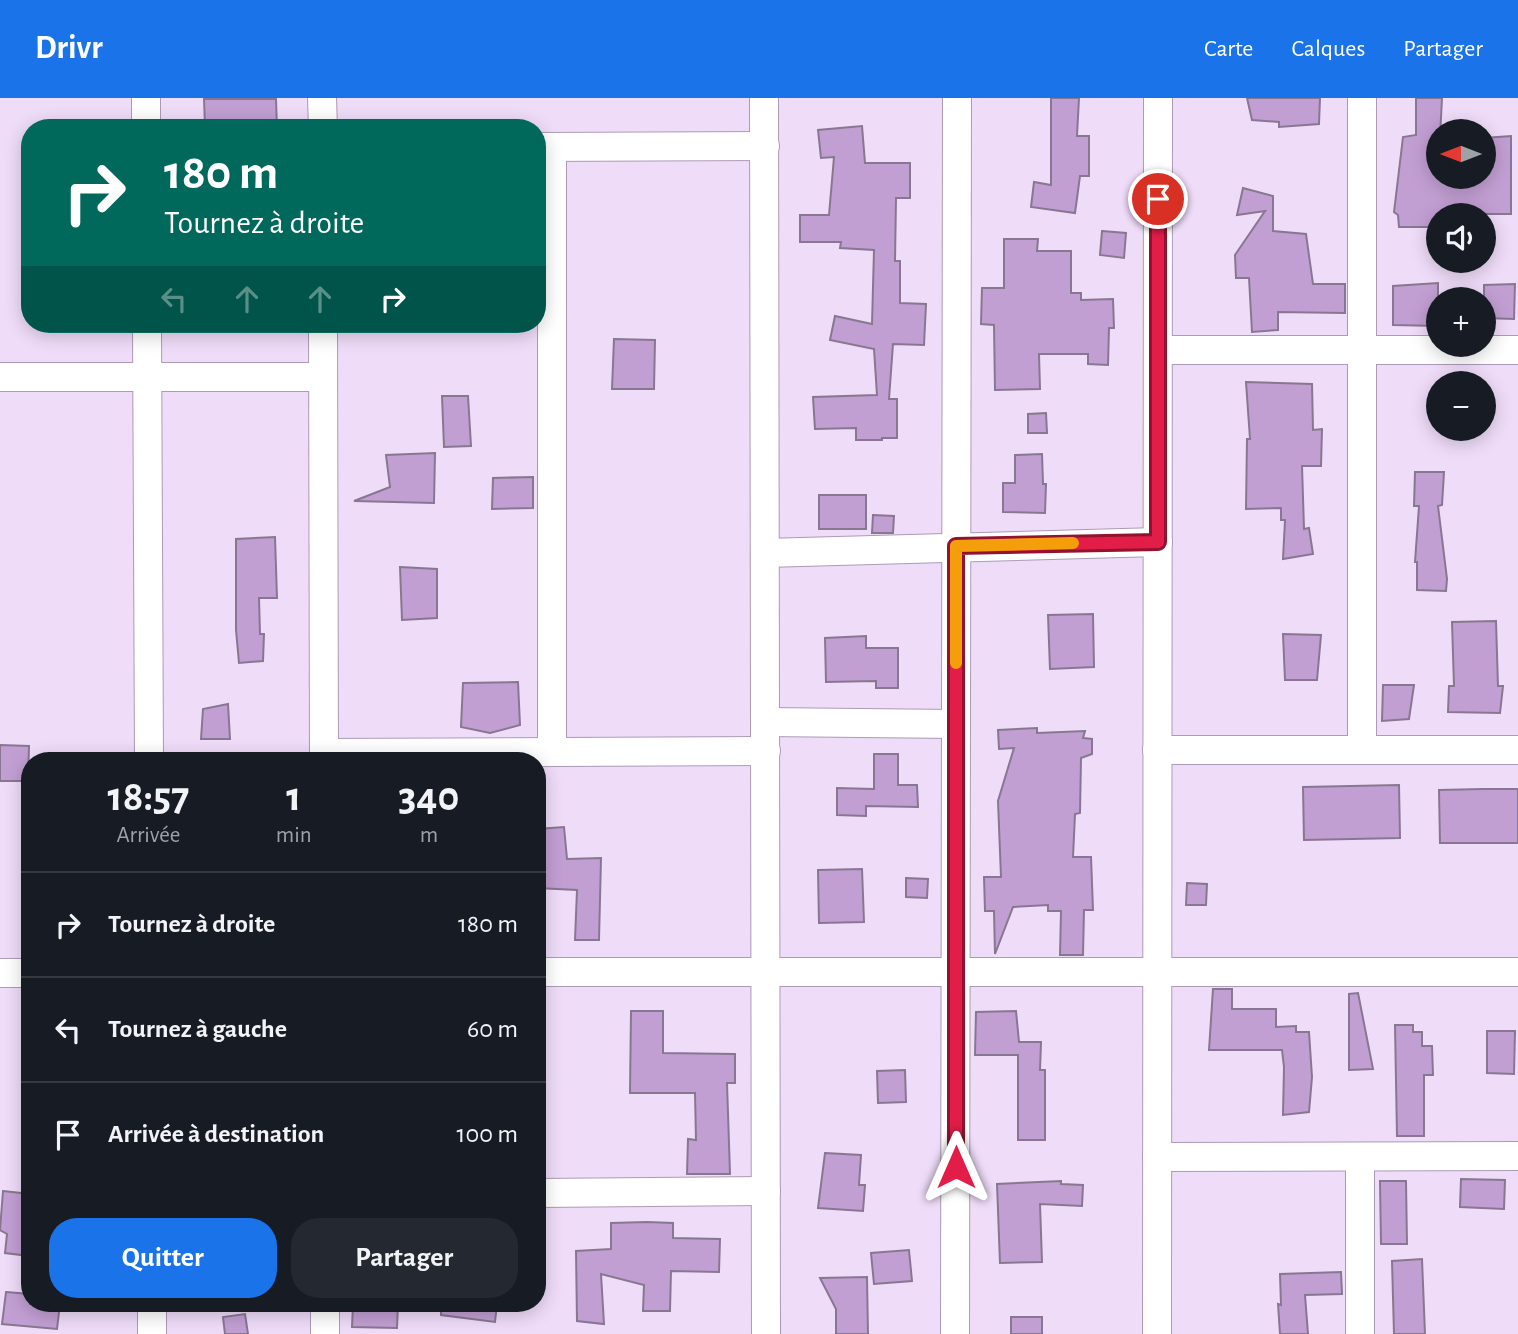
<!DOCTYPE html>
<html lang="fr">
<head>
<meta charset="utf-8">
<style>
	:root { --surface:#171b24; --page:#242831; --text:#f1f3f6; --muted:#9ea1a6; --line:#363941; --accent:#1a73e8 }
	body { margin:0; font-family:"Alegreya Sans",sans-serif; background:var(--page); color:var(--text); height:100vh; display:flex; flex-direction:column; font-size:26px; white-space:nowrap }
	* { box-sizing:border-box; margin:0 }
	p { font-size:23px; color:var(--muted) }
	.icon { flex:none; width:38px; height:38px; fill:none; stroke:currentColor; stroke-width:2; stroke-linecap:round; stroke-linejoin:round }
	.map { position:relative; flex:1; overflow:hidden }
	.sheet { position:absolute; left:21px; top:654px; width:525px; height:560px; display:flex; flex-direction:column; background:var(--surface); border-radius:28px; box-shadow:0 4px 18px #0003 }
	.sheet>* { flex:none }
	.hud { position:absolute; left:21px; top:21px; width:525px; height:214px; border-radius:28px; box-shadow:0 4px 18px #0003; background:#00695c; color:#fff; overflow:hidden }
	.needle { width:46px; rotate:270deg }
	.tools { position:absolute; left:1426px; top:21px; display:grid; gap:14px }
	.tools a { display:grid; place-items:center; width:70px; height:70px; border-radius:50%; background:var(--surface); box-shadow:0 4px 18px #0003; font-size:35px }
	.pin { position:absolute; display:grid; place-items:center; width:60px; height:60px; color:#fff; margin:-30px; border:4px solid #fff; border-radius:50%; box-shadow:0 2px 7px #0007 }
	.me { position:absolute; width:77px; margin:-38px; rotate:0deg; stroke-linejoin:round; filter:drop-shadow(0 0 5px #0008) }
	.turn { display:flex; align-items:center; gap:24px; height:147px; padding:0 28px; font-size:32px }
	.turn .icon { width:91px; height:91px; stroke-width:2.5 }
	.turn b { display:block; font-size:49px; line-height:60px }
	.lanes { display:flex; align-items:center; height:66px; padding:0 28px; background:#0003; justify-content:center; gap:35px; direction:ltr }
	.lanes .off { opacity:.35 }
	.eta { display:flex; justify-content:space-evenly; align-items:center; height:119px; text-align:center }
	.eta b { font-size:42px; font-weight:700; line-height:49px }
	.action { display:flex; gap:14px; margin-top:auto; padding:14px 28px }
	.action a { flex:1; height:80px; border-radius:28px; background:var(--accent); color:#fff; font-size:28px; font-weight:700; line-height:80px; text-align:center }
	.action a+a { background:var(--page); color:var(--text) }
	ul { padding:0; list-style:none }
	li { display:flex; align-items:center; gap:21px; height:105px; padding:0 28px; border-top:2px solid var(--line) }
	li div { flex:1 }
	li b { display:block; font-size:26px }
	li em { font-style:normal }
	header { display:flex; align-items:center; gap:42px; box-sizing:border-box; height:98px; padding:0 35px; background:var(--accent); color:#fff }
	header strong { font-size:33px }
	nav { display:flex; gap:38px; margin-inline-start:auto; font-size:24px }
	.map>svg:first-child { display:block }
</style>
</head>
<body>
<header>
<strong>Drivr</strong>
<nav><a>Carte</a><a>Calques</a><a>Partager</a></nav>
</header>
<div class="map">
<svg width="1518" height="1236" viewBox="0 0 1518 1236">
	<rect width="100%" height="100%" fill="#efdcf9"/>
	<g fill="#c29fd3" stroke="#887791" stroke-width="2">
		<path d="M1051,0h28l-2,38h12v40h-9l-5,37 -44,-6 3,-25 17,3z"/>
		<path d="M1247,0h73l-1,26 -40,3v-5l-27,-2z"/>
		<path d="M1416,0h26l-4,79h46v-39l27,-2v78h-63l-10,1v12h-39l-1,-12 -4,-3 9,-75 13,-2z"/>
		<path d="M204,1h72l1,29h-39v-3l-33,1z"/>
		<path d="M862,28l3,37h45v35h-14l-1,63h5v42l26,1 -2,41 -31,-1 -4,55h8v39h-15v2h-26v-12l-41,1 -2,-32 64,-2 -3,-46 -44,-9 5,-24 37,8 2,-74 -34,-2 1,-6h-41v-27h29l5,-58 -13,1 -3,-28z"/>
		<path d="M1243,90l30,8v35l33,3 7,50h32v29l-67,-1v18l-26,2 -3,-54h-13l-1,-23 30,-44 -28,4z"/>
		<path d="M1102,133l24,2 -2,25 -24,-3z"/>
		<path d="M1004,141h34l-1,12h34v42h10v7l32,-1 1,29h-5l-1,37 -20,-1v-10h-49l1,35 -45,1 -1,-65 -13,-1 1,-36h22z"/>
		<path d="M1438,185v43l-45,-1v-39z"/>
		<path d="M1515,186l-1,35 -30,-1v-33z"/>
		<path d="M614,241l41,1 -1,49h-42z"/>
		<path d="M1246,284l66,2 1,46 9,-1 -1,37h-19l2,63 5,-1 4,26 -30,5 2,-39h-4v-12l-35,1 1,-70h3z"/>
		<path d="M442,298h26l3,50 -27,1z"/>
		<path d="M1046,315l1,20h-19v-19z"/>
		<path d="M435,355l-1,50 -80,-2 36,-14 -4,-32z"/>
		<path d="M1042,356l1,30h3l-1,29 -42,-1v-29h12v-28z"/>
		<path d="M1415,374h29l-2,33 -4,1 9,73 -1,12 -29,-1v-28h-2l4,-56h-5z"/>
		<path d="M533,379v31l-41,1 1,-31z"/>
		<rect x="819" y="397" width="47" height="34"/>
		<path d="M873,417l21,1 -1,17h-21z"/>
		<path d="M275,439l2,61h-18l1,36h4l-1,27 -24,2 -3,-33v-91z"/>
		<path d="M400,469l37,2v49l-35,2z"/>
		<path d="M1093,516l1,53 -44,2 -2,-54z"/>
		<path d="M1496,523l2,65h5l-3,27 -52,-1 1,-26h5l-2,-64z"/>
		<path d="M1283,536l38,1 -4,45h-32z"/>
		<path d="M866,538v12h32v40h-22v-7l-50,1 -1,-44z"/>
		<path d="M518,584l2,43 -30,8 -29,-6 2,-44z"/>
		<path d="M1383,587h31l-5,34 -27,2z"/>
		<path d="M228,606l2,35h-29l2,-30z"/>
		<path d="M1037,630v5l48,-2 -2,7 9,1v15l-11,4 -1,55 -5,1 -2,43h18l2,53h-9l-1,45h-23l1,-44h-13v-6l-35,2 -18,47 -1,-43h-9l-1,-34h17l-3,-76 16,-53 -15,1 -1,-19z"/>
		<path d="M0,647l29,1 -1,35h-28z"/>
		<path d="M874,656h24v31h19l1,22 -52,-1v10l-29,-1v-27l37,1z"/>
		<path d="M1399,687l1,53 -96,2 -1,-53z"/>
		<path d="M1483,691h35v54h-78l-1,-53z"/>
		<path d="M564,729l3,32 34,-1 -2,82h-24l2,-50 -40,-2v-27l4,-1 -4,-31z"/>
		<path d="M862,771l2,53 -45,1 -1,-53z"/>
		<path d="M906,780l22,1 -1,19 -21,-1z"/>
		<path d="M1187,785l20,1 -1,21h-20z"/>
		<path d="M1213,891h19v20h44v18l20,-1v6h13l3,45 -3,35 -26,3 1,-48 -2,-17h-73z"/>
		<path d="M1358,895l15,76 -24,1v-76z"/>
		<path d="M631,913h32v42l72,1v29h-8l3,91h-43l1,-35 8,1 -1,-47h-65z"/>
		<path d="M1016,913l3,31h22l-1,28h5v70h-27v-85h-43l1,-43z"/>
		<path d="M1395,927h18v7h9v14h10l1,29h-9v61h-27z"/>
		<path d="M1487,933h28l-1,43 -27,-1z"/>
		<path d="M905,972l1,32 -28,1 -1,-32z"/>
		<path d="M825,1055l36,2 -2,30h6l-2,26 -45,-3z"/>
		<path d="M1461,1081l44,1 -1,29 -44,-2z"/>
		<path d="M1061,1083v3l22,1 -1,21 -42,-2 2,58 -42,1 -3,-79z"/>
		<path d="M1380,1083h26l1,63h-26z"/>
		<path d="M3,1093l27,3v62l-25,-3 2,-19 -7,-4z"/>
		<path d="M647,1124l26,1v15l47,1 -1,33 -48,-1 -1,40h-27l1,-26 -43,-11 3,50 -27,-3 -1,-70 35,-2v-26z"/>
		<path d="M909,1152l3,31 -38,3 -3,-31z"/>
		<path d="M1422,1161l3,75h-31l-2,-73z"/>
		<path d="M1341,1174l1,22 -37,1 3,39h-28l-2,-30 3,1 -1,-31z"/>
		<path d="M867,1179l1,57h-32v-25l-16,-31z"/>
		<path d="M6,1194l24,2v10h30l-3,25 -55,-5z"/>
		<path d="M353,1206h45l-1,24 -45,-1z"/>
		<path d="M441,1206h56l-2,18 -54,-7z"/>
		<path d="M245,1216l3,20h-23l-2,-17z"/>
		<rect x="1011" y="1219" width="31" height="17"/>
	</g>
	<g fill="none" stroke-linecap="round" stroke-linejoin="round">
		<g stroke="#ac9bb5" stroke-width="30">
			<g id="minor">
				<path d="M146,0v30"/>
				<path d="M322,0l1,30"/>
				<path d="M764,0l2,1236"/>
				<path d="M1362,0v652"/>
				<path d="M537,49l228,-1"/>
				<path d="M552,49v603"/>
				<path d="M147,226l2,437"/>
				<path d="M323,226l1,437"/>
				<path d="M1158,252h360"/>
				<path d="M0,279h323"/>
				<path d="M765,455l393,-11"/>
				<path d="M765,624l191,2"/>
				<path d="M1157,652h361"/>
				<path d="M324,655l442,-2"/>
				<path d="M537,874h981"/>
				<path d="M0,875h30"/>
				<path d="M1157,1059l361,-1"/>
				<path d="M1360,1059v177"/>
				<path d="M537,1095l229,-2"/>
				<path d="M152,1206v30"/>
				<path d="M325,1206v30"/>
				<path d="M955,1236l2,-1236"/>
				<path d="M1157,1236l1,-1236"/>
			</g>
		</g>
		<use href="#minor" stroke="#fff" stroke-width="28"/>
	</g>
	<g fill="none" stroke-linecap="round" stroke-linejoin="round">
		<g stroke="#92132f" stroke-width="18">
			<path id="route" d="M956,1069v-621l202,-4v-343"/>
		</g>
		<use href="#route" stroke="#e11d48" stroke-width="12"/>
		<path stroke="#f59e0b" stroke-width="12" d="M956,565v-117l117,-3"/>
	</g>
</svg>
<div class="tools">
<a><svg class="needle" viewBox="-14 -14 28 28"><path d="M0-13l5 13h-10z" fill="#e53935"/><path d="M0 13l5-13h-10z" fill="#9ea1a6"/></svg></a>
<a><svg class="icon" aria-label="sound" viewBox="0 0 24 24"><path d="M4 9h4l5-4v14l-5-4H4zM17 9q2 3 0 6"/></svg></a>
<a>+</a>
<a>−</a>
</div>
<div class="pin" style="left:1158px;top:101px;background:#d93025"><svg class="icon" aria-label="arrive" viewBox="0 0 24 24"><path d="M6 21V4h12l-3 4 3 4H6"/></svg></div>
<svg class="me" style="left:956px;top:1069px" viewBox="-20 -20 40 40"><path d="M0-17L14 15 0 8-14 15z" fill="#e11d48" stroke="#fff" stroke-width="4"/></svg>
<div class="hud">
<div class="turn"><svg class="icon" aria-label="right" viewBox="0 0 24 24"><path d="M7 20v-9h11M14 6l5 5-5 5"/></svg><div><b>180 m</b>Tournez à droite</div></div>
<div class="lanes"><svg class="icon off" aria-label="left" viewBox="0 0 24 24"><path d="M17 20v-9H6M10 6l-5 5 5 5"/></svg><svg class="icon off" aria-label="ahead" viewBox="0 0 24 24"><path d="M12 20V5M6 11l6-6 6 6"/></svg><svg class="icon off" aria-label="ahead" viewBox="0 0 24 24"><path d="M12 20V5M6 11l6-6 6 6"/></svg><svg class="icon" aria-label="right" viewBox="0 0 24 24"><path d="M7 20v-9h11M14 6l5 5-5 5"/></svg></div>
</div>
<section class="sheet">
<div class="eta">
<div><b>18:57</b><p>Arrivée</p></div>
<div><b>1</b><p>min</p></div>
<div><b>340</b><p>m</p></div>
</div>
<ul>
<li><svg class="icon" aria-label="right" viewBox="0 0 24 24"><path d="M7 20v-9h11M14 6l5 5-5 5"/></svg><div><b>Tournez à droite</b></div><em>180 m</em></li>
<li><svg class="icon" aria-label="left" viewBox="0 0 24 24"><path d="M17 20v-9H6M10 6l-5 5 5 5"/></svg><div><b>Tournez à gauche</b></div><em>60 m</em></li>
<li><svg class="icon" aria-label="arrive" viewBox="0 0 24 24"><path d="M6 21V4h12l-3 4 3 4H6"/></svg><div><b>Arrivée à destination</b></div><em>100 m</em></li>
</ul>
<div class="action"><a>Quitter</a><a>Partager</a></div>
</section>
</div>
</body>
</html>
